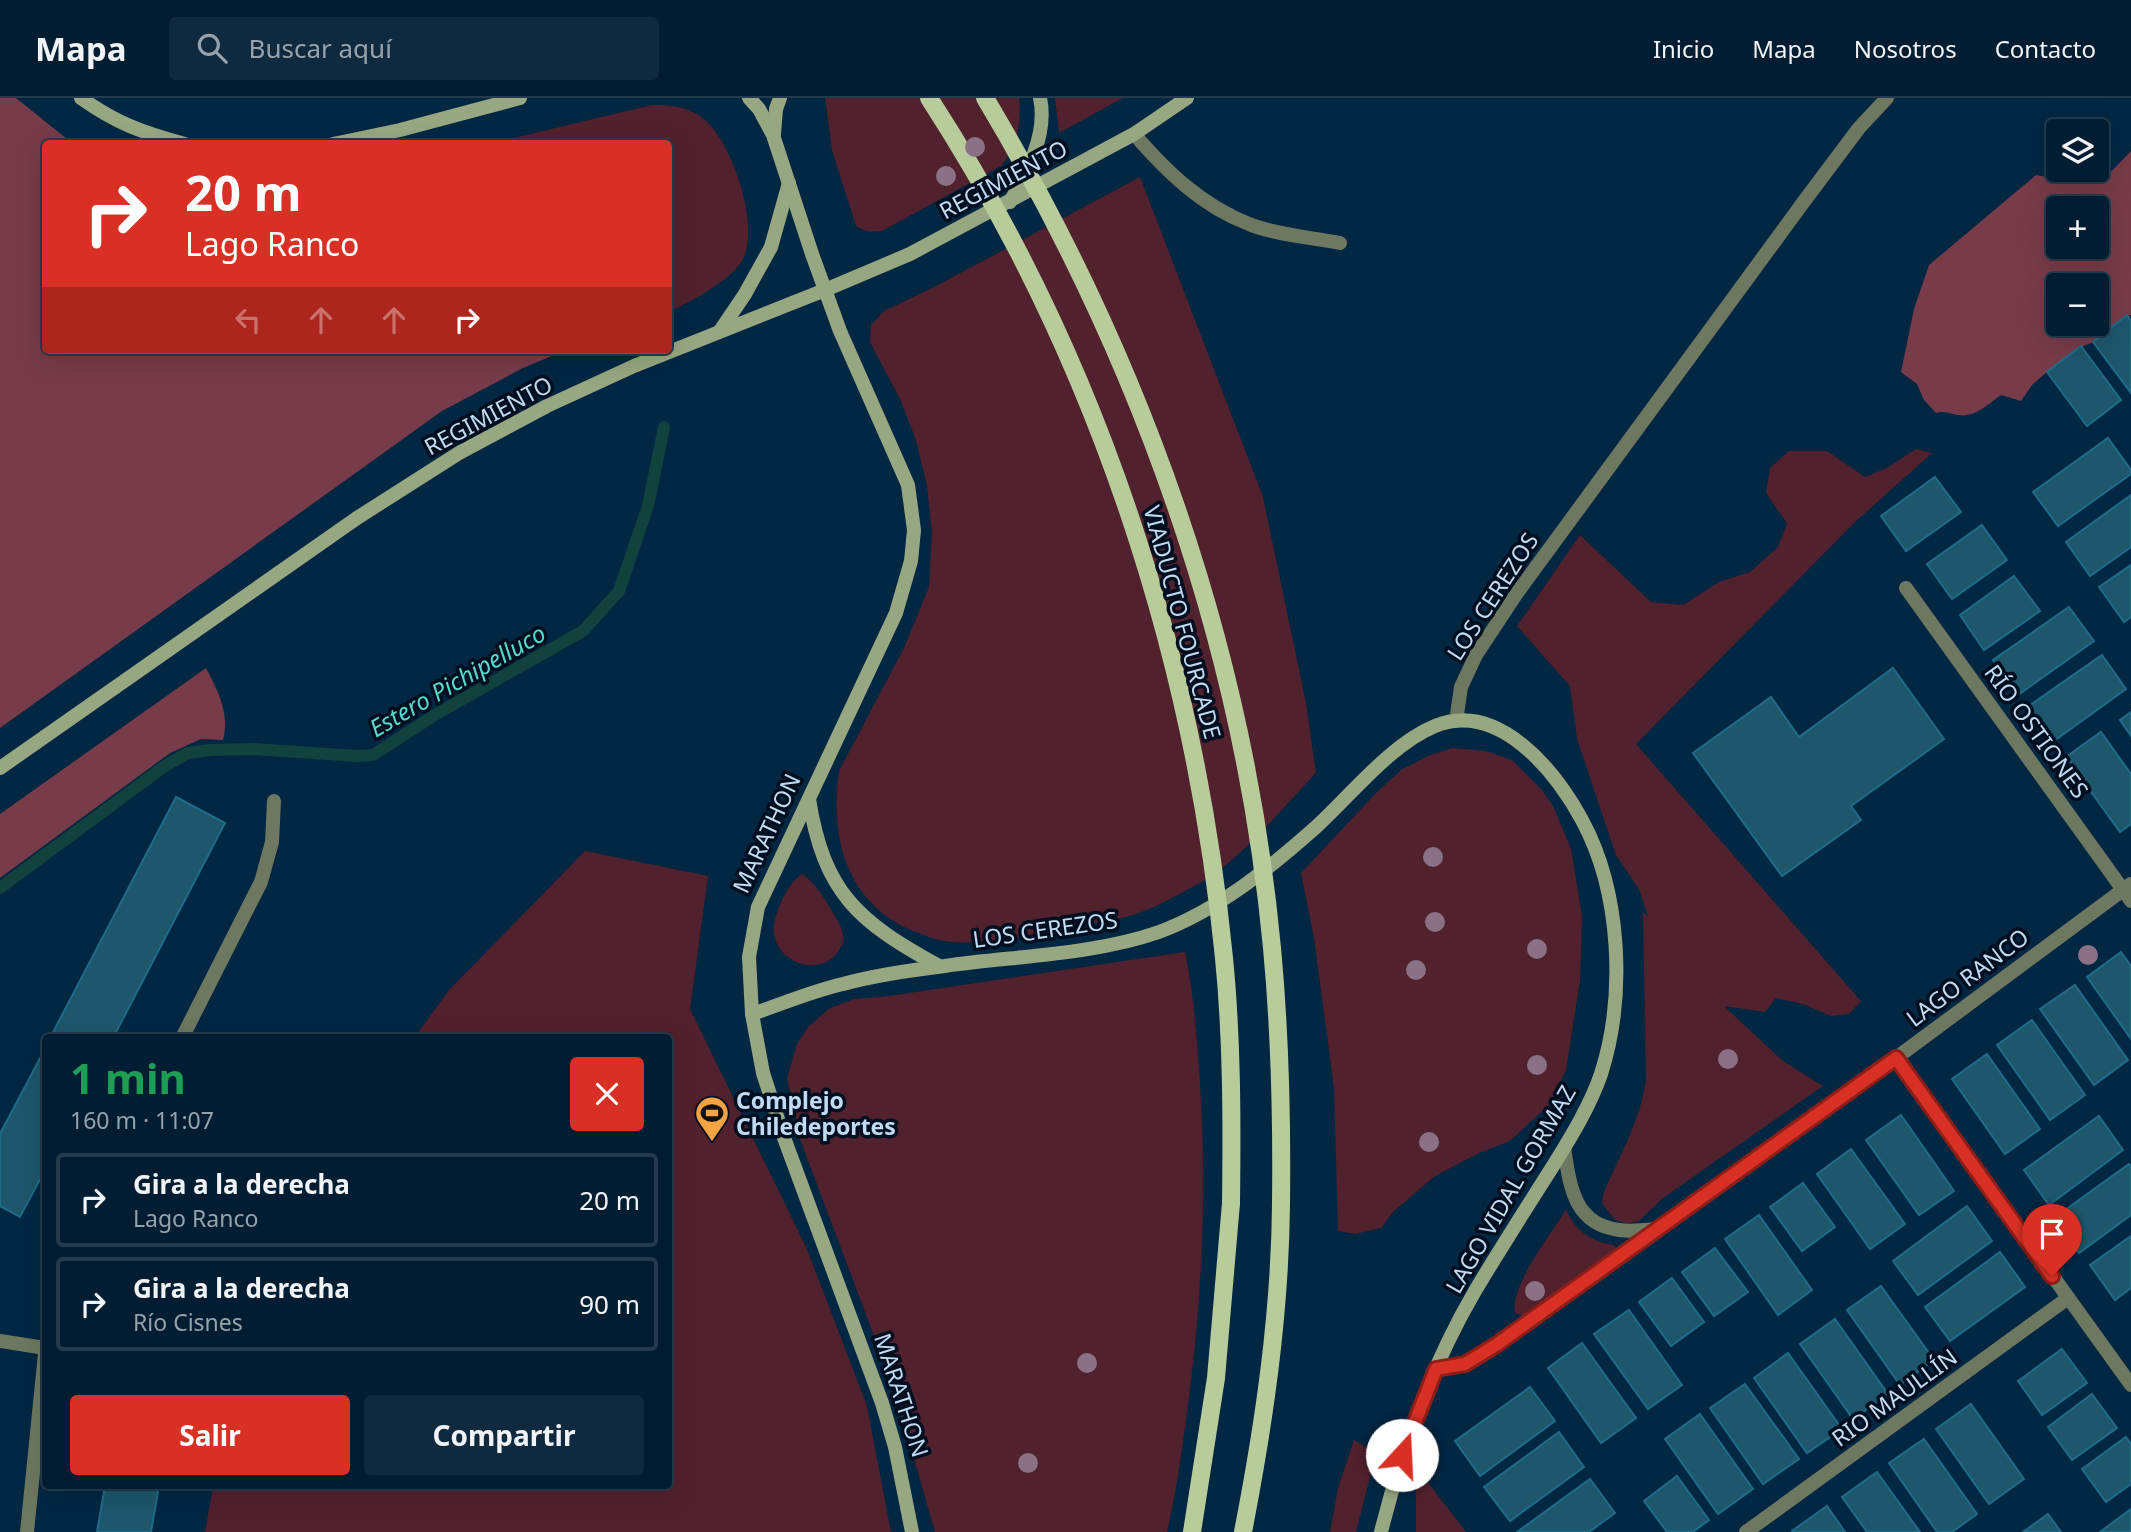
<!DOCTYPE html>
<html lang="es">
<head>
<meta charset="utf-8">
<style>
	:root { --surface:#011d32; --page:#0f2a3e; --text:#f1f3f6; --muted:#96a2ac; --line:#233b4d; --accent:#d93025 }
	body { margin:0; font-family:"Noto Sans",sans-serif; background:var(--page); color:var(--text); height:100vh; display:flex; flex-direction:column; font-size:26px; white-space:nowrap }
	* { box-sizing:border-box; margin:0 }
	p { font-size:23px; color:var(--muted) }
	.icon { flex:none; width:38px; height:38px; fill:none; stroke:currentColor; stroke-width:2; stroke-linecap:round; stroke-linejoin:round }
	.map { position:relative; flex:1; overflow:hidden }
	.drawer { position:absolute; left:42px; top:936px; width:630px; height:455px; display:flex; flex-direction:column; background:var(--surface); border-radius:7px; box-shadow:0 7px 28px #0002,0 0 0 2px var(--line) }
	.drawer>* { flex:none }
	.hud { position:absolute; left:42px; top:42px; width:630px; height:214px; border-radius:7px; box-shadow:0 7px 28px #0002,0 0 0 2px var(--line); background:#d93025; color:#fff; overflow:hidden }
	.fabs { position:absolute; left:2046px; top:21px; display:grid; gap:14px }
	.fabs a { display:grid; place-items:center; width:63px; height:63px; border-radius:7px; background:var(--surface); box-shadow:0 7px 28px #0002,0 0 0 2px var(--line); font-size:35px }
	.pin { position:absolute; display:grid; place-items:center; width:60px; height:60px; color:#fff; margin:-72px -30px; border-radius:50% 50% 50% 0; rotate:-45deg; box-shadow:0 0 7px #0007 }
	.pin .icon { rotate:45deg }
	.me { position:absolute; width:77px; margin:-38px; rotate:20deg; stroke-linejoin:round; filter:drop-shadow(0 0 5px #0008) }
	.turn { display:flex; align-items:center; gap:24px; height:147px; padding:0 28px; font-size:32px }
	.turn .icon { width:91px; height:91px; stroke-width:2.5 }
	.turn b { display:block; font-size:49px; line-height:60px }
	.lanes { display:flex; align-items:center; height:66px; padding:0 28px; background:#0003; justify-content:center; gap:35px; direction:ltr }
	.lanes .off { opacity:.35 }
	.round { display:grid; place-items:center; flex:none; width:74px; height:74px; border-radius:7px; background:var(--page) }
	.head { display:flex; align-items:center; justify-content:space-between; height:119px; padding:0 28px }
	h1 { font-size:42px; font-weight:700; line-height:52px; color:#1e9e55 }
	.action { display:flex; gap:14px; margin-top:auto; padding:14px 28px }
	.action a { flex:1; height:80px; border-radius:7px; background:var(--accent); color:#fff; font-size:28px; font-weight:700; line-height:80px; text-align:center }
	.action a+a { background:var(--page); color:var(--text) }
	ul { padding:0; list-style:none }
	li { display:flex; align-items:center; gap:21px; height:94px; margin:0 14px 10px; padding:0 14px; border:4px solid var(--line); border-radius:7px }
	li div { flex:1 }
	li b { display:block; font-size:26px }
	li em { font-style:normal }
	header { display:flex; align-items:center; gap:42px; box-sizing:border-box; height:98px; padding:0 35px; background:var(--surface); border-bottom:2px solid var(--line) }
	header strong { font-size:33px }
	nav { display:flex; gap:38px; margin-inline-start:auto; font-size:24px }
	.search { width:490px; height:63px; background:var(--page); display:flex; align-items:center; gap:18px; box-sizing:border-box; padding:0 24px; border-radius:7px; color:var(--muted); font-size:26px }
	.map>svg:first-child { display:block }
</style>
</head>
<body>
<header>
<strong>Mapa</strong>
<div class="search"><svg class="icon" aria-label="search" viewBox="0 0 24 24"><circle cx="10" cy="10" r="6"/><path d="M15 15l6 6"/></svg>Buscar aquí</div>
<nav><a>Inicio</a><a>Mapa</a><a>Nosotros</a><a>Contacto</a></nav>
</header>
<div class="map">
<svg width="2131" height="1434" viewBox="0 0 2131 1434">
	<rect width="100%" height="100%" fill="#012743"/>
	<g fill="#51212d">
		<path d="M825,0h194c3,24 -2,49 -18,68l-119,65c-11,1 -17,1 -26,-5l-24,-76z"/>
		<path d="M1055,0h68l-64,35z"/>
		<path d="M652,7c20,0 40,2 55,17 26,24 54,106 35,139 -12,20 -52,41 -73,51l-1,-168 -176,-1z"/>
		<path d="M1140,79l123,320 43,206 10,70c-33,34 -75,87 -116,110 -21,11 -44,25 -67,32 -17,5 -35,7 -53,11 -43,9 -92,21 -137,15 -10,-2 -20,-7 -30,-10 -66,-27 -84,-94 -74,-160l65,-123 25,-61 3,-54 -5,-47 -11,-46 -16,-41 -30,-57 1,-17 13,-14 50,-24z"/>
		<path d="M1916,351l16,4 -77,69 -219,222 225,257 -12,13 -18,2 -28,-12 -27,-6 -11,14 -41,-6 59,55 40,25 -160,112 -24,23 -11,3 -13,-4 -13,-17 2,-11c16,-37 36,-71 42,-112l-3,-168 5,4 -9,-27 -23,-34 -39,-116 -7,-53 -53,-60 63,-91 71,67 32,3 36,-23 31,-10 28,-25 9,-24 -21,-30 4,-25 19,-17h38l38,26 22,-9z"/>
		<path d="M1452,650l34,3 26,9 30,30 12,18 17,41 11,67 -2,65 -14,89 -16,34 -40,37 -31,12 -44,23 -42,36 -12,16 -26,6 -17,-3 -4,-143 -20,-150 -13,-65 75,-80 25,-23 27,-14z"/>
		<path d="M585,753l123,25 -18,133 117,240 60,157 24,126h-686l8,-46h455v-448h-254l35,-48z"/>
		<path d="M802,776c13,9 22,23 30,37 4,7 10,16 11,24 1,6 -1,11 -4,15 -22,34 -75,6 -64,-31 5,-17 13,-35 27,-45z"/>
		<path d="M1185,854c9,43 12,88 15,132 7,109 2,219 -13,328 -5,40 -11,81 -20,120h-232l-41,-143 -94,-250 -13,-61 10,-34 11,-17 22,-19 24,-9 35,-3z"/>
		<path d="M1566,1112c10,21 25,32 48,35l3,5 -93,66 -9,-3c-6,-25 37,-81 51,-103z"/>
		<path d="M1354,1342l22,13 -20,79h-26l8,-44z"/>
		<path d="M1416,1369l50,65h-50z"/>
	</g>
	<g fill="#773b49" fill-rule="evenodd">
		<path d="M0,0h16l56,45 -26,1v206h520l-43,18 -81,43 -442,317z"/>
		<path d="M2131,53v164l-4,1 -34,26 -16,7 -30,23 -15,13 -11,16 -20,-6c-13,9 -26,23 -42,20 -10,-1 -14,-5 -23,-2l-12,-13 -7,-16 -16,-12 13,-63 15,-44 107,-90 32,6h34zM2058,110h38v39h-38zM2058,187h38v39h-38z"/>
		<path d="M206,570c12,23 24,46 17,72l-22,-1 -31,14 -170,125v-64z"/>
	</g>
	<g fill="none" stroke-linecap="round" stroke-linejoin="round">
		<path stroke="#12423e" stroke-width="12" d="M0,790l165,-122 23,-13 23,-3 43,-1 103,7 16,-1 65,-42 145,-82 36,-40 29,-85 16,-79"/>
	</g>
	<g fill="#1e566b" stroke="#1f6c88" stroke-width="2">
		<path d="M2127,217l4,6v72l-38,-51z"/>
		<path d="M2081,248l40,54 -34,26 -40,-54z"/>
		<path d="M2108,340l23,32v4l-73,52 -25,-34z"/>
		<path d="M1935,379l26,35 -55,39 -25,-35z"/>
		<path d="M2131,397v52l-41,29 -24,-34z"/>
		<path d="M1982,427l25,35 -55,39 -25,-35z"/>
		<path d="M2131,467v52l-7,5 -25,-35z"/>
		<path d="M2014,478l26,35 -56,39 -24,-35z"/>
		<path d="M2069,509l25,34 -76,54 -25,-35z"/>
		<path d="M2102,557l24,34 -75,54 -25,-35z"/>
		<path d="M1893,570l51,71 -93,67 10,14 -79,56 -89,-123 78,-56 28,40z"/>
		<path d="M2131,614v24l-11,-16z"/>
		<path d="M2101,634l30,42v50l-11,8 -54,-75z"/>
		<path d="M176,699l49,26 -112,215h-63z"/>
		<path d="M2121,854l10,14v73l-44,-62z"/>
		<path d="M2075,887l53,75 -34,25 -54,-76z"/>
		<path d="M2032,922l53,75 -35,25 -53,-75z"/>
		<path d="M46,949v121l-26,49 -20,-11v-72z"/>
		<path d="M1987,956l53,75 -35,25 -53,-75z"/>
		<path d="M1901,1017l53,76 -35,24 -53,-75z"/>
		<path d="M2099,1018l24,34 -74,55 -25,-35z"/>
		<path d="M1851,1051l54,75 -35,25 -53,-75z"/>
		<path d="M2129,1066l2,3v48l-52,38 -25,-35z"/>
		<path d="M1803,1085l32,44 -33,24 -32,-44z"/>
		<path d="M1967,1108l25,35 -74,54 -25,-34z"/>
		<path d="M1759,1117l53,75 -34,25 -53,-76z"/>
		<path d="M2131,1138v52l-16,12 -25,-35z"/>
		<path d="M1715,1150l33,44 -34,24 -32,-44z"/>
		<path d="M2000,1154l25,35 -75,54 -25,-34z"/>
		<path d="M1672,1180l32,44 -33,24 -32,-44z"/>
		<path d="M1881,1188l53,74 -34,25 -53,-75z"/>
		<path d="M1629,1212l53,75 -34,24 -54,-75z"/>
		<path d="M1835,1221l53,75 -35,25 -53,-75z"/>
		<path d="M1582,1245l54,75 -35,25 -53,-75z"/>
		<path d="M2062,1251l25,34 -45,32 -24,-34z"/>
		<path d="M1788,1255l54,76 -35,24 -53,-75z"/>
		<path d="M1745,1286l54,75 -36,25 -53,-76z"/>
		<path d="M1530,1289l25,34 -75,55 -25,-35z"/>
		<path d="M2092,1296l25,34 -45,32 -24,-33z"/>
		<path d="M1971,1306l53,75 -35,25 -53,-75z"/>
		<path d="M1700,1316l53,75 -35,25 -53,-75z"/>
		<path d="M1559,1334l25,35 -74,54 -26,-34z"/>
		<path d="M2126,1339l5,7v40l-25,18 -24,-33z"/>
		<path d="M1924,1341l53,75 -25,18h-15l-48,-69z"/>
		<path d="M1877,1374l43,60h-53l-25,-35z"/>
		<path d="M1677,1378l32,44 -16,12h-26l-23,-31z"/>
		<path d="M1590,1381l25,34 -26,19h-72z"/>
		<path d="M105,1388h54l-8,46h-54z"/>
		<path d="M1827,1408l18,26h-52l-1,-1z"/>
		<path d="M2131,1411v23h-31z"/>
		<path d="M2048,1416l13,18h-38z"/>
	</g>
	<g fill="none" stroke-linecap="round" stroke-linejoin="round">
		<g stroke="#6e7860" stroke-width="14">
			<path d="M1134,36c33,38 68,72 115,90 23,10 65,14 91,19"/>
			<path d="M182,940l79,-156 11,-40 2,-41"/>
			<path d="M0,1243l45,7"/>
			<path d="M27,1434l19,-188"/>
		</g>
		<g stroke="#6e7860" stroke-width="14">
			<path d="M1906,490l225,313"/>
			<path d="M1456,623l5,-34 15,-32 41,-62 288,-393 54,-72 28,-30"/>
			<path d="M1896,960l235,327"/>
			<path d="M1564,1050c6,37 9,76 55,82 12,2 26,0 38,-1"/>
			<path d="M1435,1271l30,-5 64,-42 367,-264 235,-174"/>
			<path d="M1746,1434l322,-234"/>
		</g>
		<g stroke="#97a781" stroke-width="14">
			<path d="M81,0c35,25 62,35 104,46"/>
			<path d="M749,0l10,11 14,26 39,119 28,77 68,154 6,45 -3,31 -15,52 -138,294 -9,50 3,57 11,59 20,62 99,268 13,44 17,85"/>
			<path d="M774,36l2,-25 4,-11"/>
			<path d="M333,46l67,-14 120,-32"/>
			<path d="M1010,104c17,-30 38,-68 30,-104"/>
			<path d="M720,233l25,-37 26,-47 18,-64"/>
			<path d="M0,670l357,-250 102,-65 88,-47 87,-40 191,-76 85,-36 224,-120 53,-36"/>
			<path d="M809,701c15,95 50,123 130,167"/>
			<path d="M752,916c30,-10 60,-23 91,-30 33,-9 68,-14 102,-18 69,-10 148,-11 214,-34 59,-22 111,-64 157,-105 35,-32 75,-83 119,-101 64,-26 121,46 147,94 39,72 44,176 19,254 -11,32 -30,63 -48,92 -26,41 -53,83 -78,125 -44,75 -73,157 -94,241"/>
		</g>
		<g stroke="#b7cc9a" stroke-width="18">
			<path d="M1192,1434l24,-154 15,-175"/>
			<path d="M1243,1434c21,-108 37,-217 38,-328"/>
		</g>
		<g stroke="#b7cc9a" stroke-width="18">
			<path d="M929,0c167,257 265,556 295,860 8,81 8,163 7,245"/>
			<path d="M985,0c155,259 259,548 287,850 8,85 10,171 9,256"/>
		</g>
	</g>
	<g fill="#8a7186">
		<circle cx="975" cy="49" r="10"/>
		<circle cx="946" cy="78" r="10"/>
		<circle cx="1433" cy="759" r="10"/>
		<circle cx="1435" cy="824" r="10"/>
		<circle cx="1537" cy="851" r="10"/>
		<circle cx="2088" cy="857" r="10"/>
		<circle cx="1416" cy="872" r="10"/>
		<circle cx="1728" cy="961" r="10"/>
		<circle cx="1537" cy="967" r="10"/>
		<circle cx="1429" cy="1044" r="10"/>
		<circle cx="1535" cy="1193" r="10"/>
		<circle cx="1087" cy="1265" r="10"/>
		<circle cx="1028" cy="1365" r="10"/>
	</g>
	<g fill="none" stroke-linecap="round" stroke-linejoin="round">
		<g stroke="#8d1f18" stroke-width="18">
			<path id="route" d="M1402,1357l34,-86 29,-5 31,-19 400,-287 156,218"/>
		</g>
		<use href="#route" stroke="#d93025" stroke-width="12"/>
	</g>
	<defs>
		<g id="stadium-pin" transform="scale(1.75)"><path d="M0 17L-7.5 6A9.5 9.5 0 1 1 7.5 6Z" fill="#f4a345" stroke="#000f1f"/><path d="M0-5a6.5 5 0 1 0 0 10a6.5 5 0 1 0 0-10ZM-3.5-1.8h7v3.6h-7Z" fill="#111"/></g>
	</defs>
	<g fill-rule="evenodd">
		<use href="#stadium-pin" x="712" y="1015"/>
	</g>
	<g text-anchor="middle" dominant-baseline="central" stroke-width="7" stroke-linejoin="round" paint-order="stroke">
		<g font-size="23" fill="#c1dbf2" stroke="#000f1f">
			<text transform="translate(1003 81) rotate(-28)">REGIMIENTO</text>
			<text transform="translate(488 317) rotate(-28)">REGIMIENTO</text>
			<text transform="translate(1492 498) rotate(-57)">LOS CEREZOS</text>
			<text transform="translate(1183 524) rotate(75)">VIADUCTO FOURCADE</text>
			<text transform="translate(2037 633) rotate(54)">RÍO OSTIONES</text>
			<text transform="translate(766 735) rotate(-65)">MARATHON</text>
			<text transform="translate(1045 831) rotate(-8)">LOS CEREZOS</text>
			<text transform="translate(1967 879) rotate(-37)">LAGO RANCO</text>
			<text transform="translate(1510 1091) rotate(-60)">LAGO VIDAL GORMAZ</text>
			<text transform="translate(902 1297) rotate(72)">MARATHON</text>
			<text transform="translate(1894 1299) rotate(-36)">RIO MAULLÍN</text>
		</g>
		<g font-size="23" font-weight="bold" fill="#c1dbf2" stroke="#000f1f" text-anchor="start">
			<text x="736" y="1002">Complejo<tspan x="736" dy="26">Chiledeportes</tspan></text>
		</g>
		<g font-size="24" font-style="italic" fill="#57d9cd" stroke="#000f1f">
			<text transform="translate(457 582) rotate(-30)">Estero Pichipelluco</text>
		</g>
	</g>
</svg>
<div class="fabs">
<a><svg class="icon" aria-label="layers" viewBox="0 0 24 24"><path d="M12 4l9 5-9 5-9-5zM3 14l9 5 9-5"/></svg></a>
<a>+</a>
<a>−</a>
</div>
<div class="pin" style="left:2052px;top:1178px;background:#d93025"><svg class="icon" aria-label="arrive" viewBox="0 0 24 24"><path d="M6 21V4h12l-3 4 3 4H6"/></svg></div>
<svg class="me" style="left:1402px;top:1357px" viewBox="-20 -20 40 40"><circle r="19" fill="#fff"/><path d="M0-13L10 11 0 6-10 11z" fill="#d93025"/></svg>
<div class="hud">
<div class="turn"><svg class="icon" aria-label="right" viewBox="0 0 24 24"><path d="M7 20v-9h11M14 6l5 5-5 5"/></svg><div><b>20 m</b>Lago Ranco</div></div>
<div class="lanes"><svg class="icon off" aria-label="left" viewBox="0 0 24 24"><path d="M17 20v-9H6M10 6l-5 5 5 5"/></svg><svg class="icon off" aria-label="ahead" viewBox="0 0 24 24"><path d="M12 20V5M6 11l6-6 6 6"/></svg><svg class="icon off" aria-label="ahead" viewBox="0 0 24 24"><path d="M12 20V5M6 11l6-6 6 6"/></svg><svg class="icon" aria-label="right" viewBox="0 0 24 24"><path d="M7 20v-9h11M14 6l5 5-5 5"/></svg></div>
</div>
<section class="drawer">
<div class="head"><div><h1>1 min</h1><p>160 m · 11:07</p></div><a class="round" style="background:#d93025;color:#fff"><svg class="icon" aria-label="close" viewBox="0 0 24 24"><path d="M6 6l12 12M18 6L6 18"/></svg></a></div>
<ul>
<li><svg class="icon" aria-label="right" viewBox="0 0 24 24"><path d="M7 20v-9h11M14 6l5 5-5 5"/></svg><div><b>Gira a la derecha</b><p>Lago Ranco</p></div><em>20 m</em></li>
<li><svg class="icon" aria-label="right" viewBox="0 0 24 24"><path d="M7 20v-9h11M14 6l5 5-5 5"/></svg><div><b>Gira a la derecha</b><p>Río Cisnes</p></div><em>90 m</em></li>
</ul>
<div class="action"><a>Salir</a><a>Compartir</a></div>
</section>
</div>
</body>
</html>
